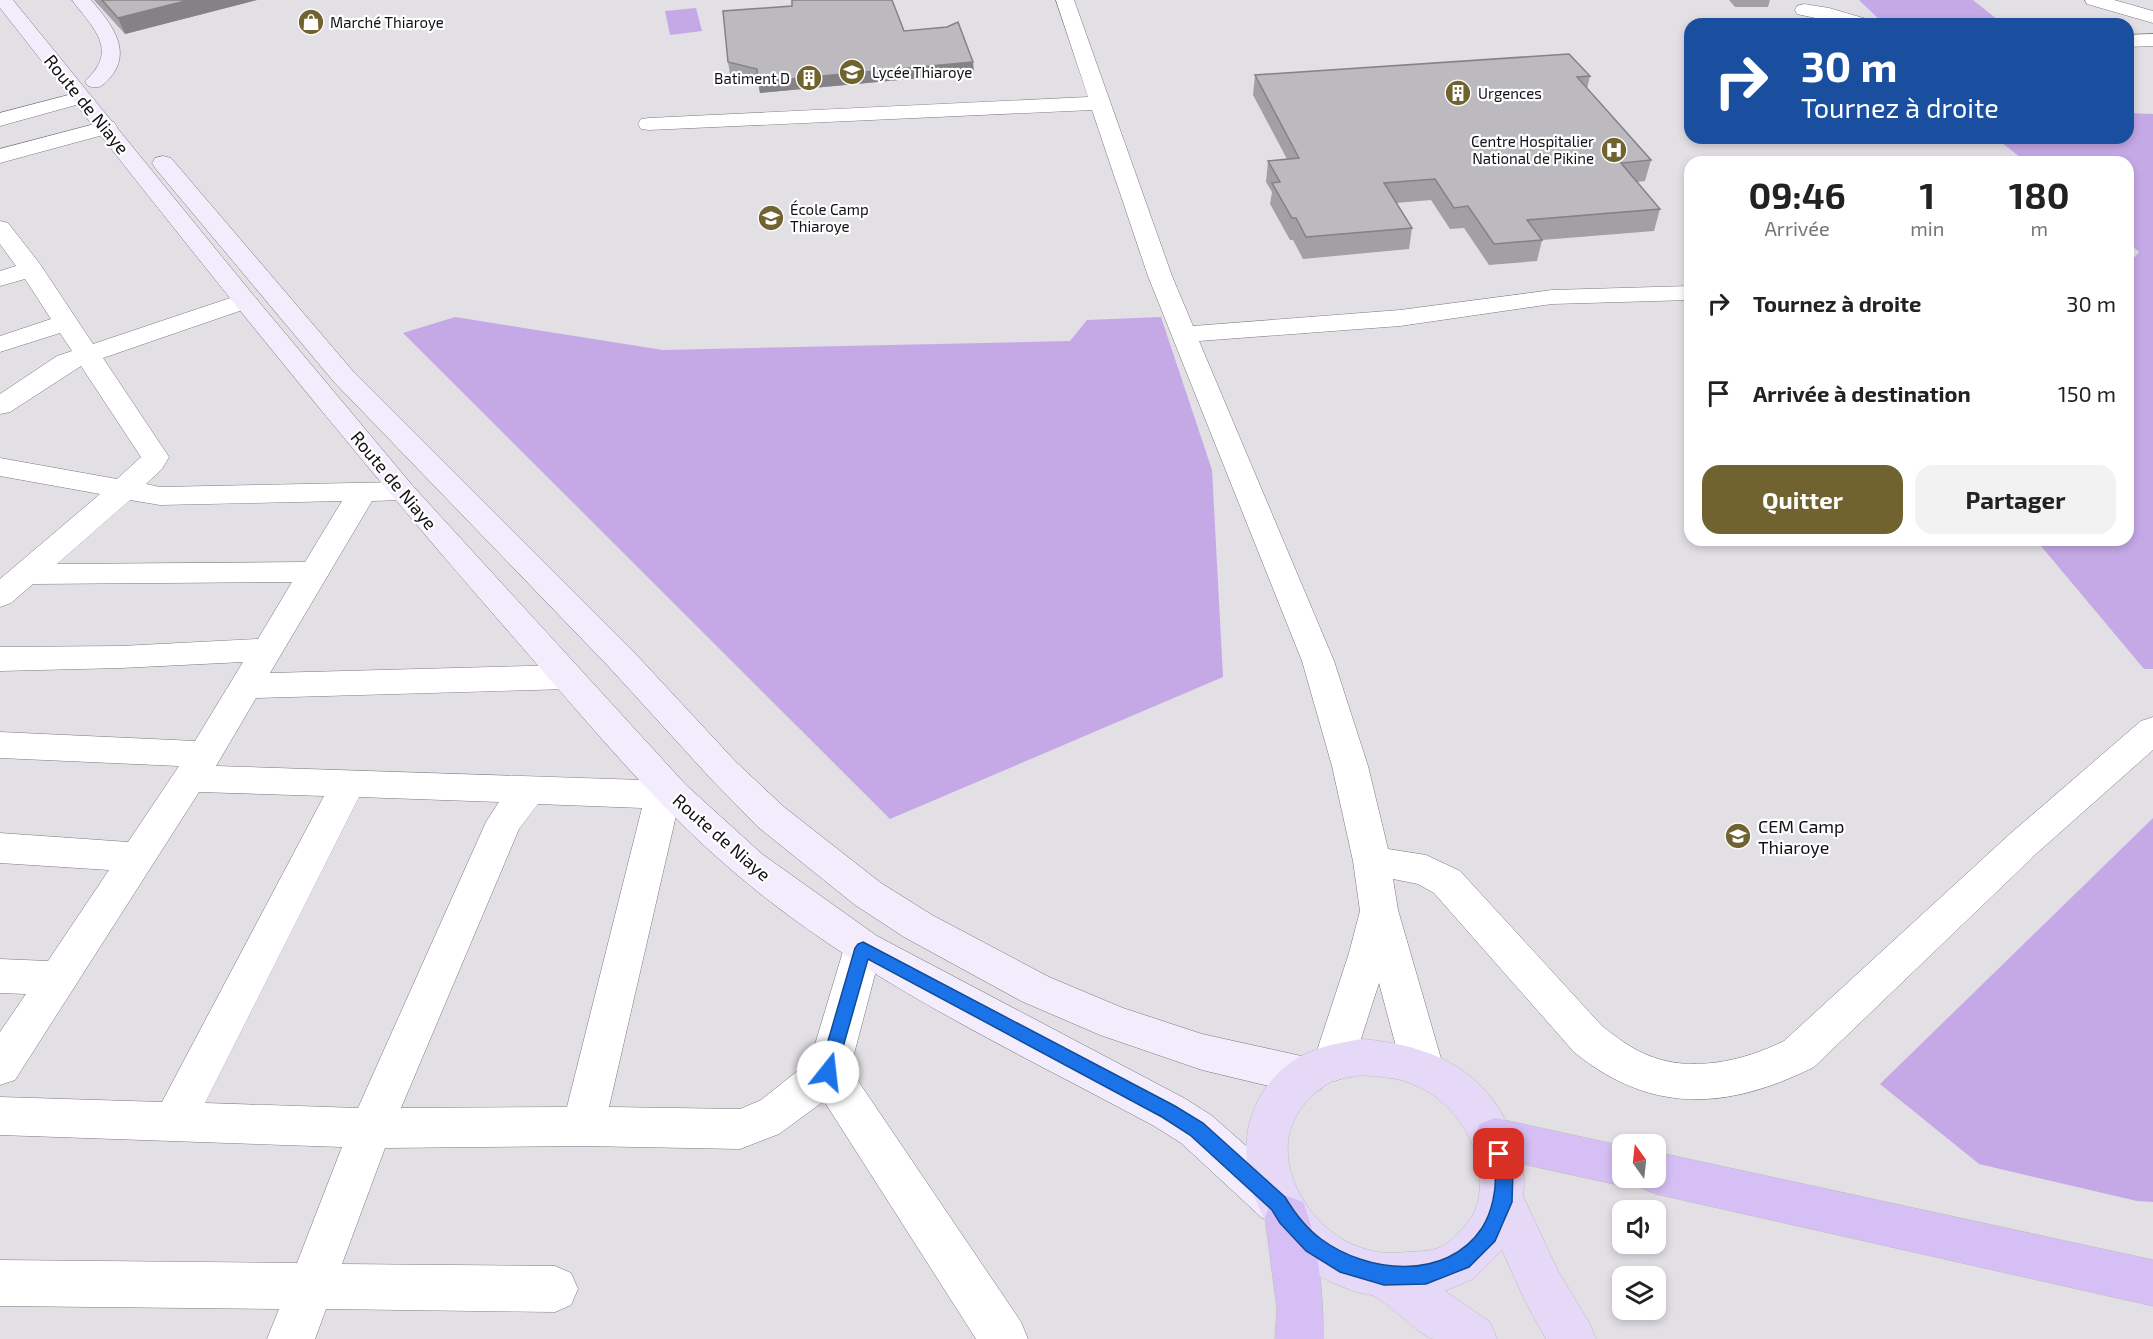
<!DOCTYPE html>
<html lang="fr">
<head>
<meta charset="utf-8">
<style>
	:root { --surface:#fff; --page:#f2f2f2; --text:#222; --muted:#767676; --accent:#706330 }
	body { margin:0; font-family:"Exo 2",sans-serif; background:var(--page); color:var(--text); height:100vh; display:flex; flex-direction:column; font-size:22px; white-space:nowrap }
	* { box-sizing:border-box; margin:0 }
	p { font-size:20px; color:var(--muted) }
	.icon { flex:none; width:33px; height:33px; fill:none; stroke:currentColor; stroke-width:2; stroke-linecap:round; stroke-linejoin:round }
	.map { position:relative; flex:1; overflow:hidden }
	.panel { position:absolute; left:1684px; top:156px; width:450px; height:390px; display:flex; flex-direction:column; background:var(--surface); border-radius:18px; box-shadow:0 3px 9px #0003 }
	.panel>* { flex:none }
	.top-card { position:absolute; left:1684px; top:18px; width:450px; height:126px; border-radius:18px; box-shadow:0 3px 9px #0003; background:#1a4fa0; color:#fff; overflow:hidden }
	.needle { width:39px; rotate:345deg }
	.fabs { position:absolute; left:1612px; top:1134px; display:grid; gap:12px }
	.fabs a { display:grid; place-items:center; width:54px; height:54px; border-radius:12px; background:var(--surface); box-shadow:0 3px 9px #0003; font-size:30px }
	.pin { position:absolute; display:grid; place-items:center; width:51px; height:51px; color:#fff; margin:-26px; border-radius:12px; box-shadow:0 3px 9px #0006 }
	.me { position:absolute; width:66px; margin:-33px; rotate:16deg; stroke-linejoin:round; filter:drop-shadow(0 0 4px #0008) }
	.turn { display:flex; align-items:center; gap:21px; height:126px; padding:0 18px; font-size:27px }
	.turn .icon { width:78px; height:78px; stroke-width:2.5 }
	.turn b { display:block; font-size:42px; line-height:51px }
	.eta { display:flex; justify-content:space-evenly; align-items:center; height:102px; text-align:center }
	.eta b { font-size:36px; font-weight:700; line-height:42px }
	.cta { display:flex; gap:12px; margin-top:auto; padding:12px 18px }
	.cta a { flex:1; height:69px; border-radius:18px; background:var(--accent); color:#fff; font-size:24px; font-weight:700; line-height:69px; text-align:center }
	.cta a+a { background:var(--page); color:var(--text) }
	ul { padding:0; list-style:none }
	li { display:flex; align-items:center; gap:18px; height:90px; padding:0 18px }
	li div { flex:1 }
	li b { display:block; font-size:22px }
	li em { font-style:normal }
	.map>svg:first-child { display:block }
</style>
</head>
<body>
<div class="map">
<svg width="2153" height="1339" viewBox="0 0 2153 1339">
	<rect width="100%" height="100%" fill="#e2dfe5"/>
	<g fill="#c5a9e7">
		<path d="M1859,0h114l30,24h-119z"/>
		<path d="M696,8l6,23 -32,4 -5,-24z"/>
		<path d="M2129,113l24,1v555h-9l-108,-129h92v-283h7l4,-5 -10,-9 -1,-81h-102l-30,-24h132z"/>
		<path d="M455,317l208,33 407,-9 17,-21 74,-3 51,153 11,207 -333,142 -487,-486z"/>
		<path d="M2153,818v384l-16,-1 -158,-37 -99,-80z"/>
	</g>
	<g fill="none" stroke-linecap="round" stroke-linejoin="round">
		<g stroke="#7a787d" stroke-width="1">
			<g id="street">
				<path d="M1056,0h18l98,276 21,50 207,-16 152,-20 138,-4v14l-138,4 -152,22 -201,15 135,320 34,105 20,83 38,6 34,16 142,155c14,11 27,21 43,28 44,20 99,7 139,-13l227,-208 130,-112 12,-4v33l-116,103 -223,214c-86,43 -163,48 -240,-15l-140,-159 -16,-9 -25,-5 5,31 46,159 -6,13 -15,6 -15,-6 -6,-13 -23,-86 -30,93 -15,5 -15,-5 -6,-13 36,-110 11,-42 -7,-50 -21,-95 -30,-105 -154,-385 -56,-166 -443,20 -8,-1 -3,-5 3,-5 8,-1 439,-21z"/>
				<path d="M2085,0h29l39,11v12l-66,-19z"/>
				<path d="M1804,4l25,4 41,12 3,4h-30l-46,-10 -2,-4 2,-4z"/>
				<path d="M2153,34v12l-25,1v-12z"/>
				<path d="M80,92l7,2 3,4 -3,4 -87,24v-13z"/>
				<path d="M106,121l8,1 3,5 -3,5 -114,31v-14z"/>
				<path d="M0,221l8,2 32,41 53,80 143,-48 9,-3 9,3 4,5 -4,5 -151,52 66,99 -7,12 -16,15 14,3 242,-5 10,3 5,6 -5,6 -10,3 -30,1 -102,172 297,-8 12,4 5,8 -5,8 -12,4 -311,9 -40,68 457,15 13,4 5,10 -5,10 -8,2 -69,300 131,2 21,-9 49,-39 34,-113 5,-12 14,-4 14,4 5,12 -32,121 171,253 7,17h-52l-152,-238 -45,33 -39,15 -157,-3 -198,2 -43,116 213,2 16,7 7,16 -7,16 -16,7 -229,-3 -11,30h-48l12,-30 -279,-3v-46l297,3 45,-116 -342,-12v-38l162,5 162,-306 -125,-4 -184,288 -15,5v-53l26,-38 -26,-1v-34l48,2 61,-91 -109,-7v-30l128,9 51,-76 -179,-8v-26l195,9 48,-79 -122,6 -121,3v-24l121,-1 137,-7 34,-57 -259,2 -22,19 -11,4v-28l100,-85 -100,-18v-18l117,21 24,-22 -60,-91 -71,46 -10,2v-20l57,-38 15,-5 -12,-18 -60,19v-16l51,-17 -26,-40 -25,7v-15l16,-5 -16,-22zM130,500l30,5 182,-4 -37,61 -248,2zM359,797l140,5 -13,20 -128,286 -153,-5zM538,804l104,4 -75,299 -166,1 118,-279z"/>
			</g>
		</g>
		<g stroke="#7a787d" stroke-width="1">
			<g id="secondary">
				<path d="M0,0h13l241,296 158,189 274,300 76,69 115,82 307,162 27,17 83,73 6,15 -6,15 -16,6 -16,-6 -81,-75 -27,-17c-143,-77 -295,-147 -419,-253 -87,-74 -159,-165 -234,-250 -174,-199 -337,-407 -501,-615z"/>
				<path d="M72,0h19c20,23 43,52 18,79 -7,8 -11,10 -21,7l-3,-4c3,-5 9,-9 12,-15 16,-25 -12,-48 -25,-67z"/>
				<path d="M163,156l8,2 181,212 280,280 104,112 48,45 97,76 51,32 117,62 74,31 79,26 104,23 15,6 6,13 -6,13 -15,6 -104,-25 -102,-35 -79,-34 -117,-64 -49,-32 -97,-78 -46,-47 -104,-114 -274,-284 -179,-214 -3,-5 3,-5z"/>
			</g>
		</g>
		<g stroke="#bcbcbd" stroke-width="1">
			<path id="primary" d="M1362,1039c67,6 123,29 150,95 9,21 14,40 11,62l35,75 31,51 7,17h-50l-20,-36 -24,-53 -29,29 -28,12 45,31 7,17c-14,0 -53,0 -64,0 -17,-6 -42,-34 -59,-43 -4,-2 -9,-2 -14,-3 -22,-7 -47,-18 -64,-34 -57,-52 -74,-148 -3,-198 20,-14 46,-18 69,-22zM1362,1075c15,2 31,2 45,7 49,16 84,73 70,123 -4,15 -19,29 -31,39 -10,8 -26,7 -39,8 -16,2 -30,1 -45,-4 -54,-17 -99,-93 -59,-142 7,-9 17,-19 28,-24 9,-4 21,-5 31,-7z"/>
		</g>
		<g stroke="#bcbcbd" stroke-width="1">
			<g id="highway">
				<path d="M1495,1118l128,28v32h33v-26l497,108v46l-497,-112 -15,-6 -3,-7 -15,5 -128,-28 -15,-6 -7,-14 7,-14z"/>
				<path d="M1287,1196l16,6c15,36 21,98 20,137h-48l2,-30 -12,-92 6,-15z"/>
			</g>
		</g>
		<use href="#street" fill="#fff" fill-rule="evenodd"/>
		<use href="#secondary" fill="#f3ecfc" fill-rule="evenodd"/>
		<use href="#primary" fill="#e6d9f8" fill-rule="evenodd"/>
		<use href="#highway" fill="#d6bff4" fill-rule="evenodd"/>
	</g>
	<g fill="#a2a0a4">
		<path d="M94,0h163l-132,34z"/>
		<path d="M1729,0h41l-2,7h-33z"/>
		<path d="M904,31l70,42 -214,20 -2,-12 -28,-7 -2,-12z"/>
		<path d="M1255,75l335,1 -3,13 64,71 -6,21 -8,1 23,27 -6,22 -112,9 -5,21 -48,4 -25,-37 -14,1 -19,-29 -35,3 16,25 -3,21 -106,10 -10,-19h-3l-20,-36 2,-12 -6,-10 2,-21 19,-2 -34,-64z"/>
	</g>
	<g fill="#848286">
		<path d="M189,0h68l-132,34 -7,-16z"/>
		<path d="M973,62l1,11 -214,20 -2,-11z"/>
	</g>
	<g fill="#bcbabf" stroke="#848286" stroke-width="1.5">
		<path d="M102,0h87l-71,18z"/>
		<path d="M792,0h100l12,31 43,-4 11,-5 15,40 -215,20 -1,-13 -29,-7 -5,-51 69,-5z"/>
		<path d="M1569,54l21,22 -13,1 74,83 -30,3 39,46 -133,11 15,20 -48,4 -26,-38 -14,2 -19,-29 -51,4 28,45 -106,9 -10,-19h-4l-20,-35 8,-1 -12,-21 31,-3 -44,-83z"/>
	</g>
	<path fill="#1a73e8" stroke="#114b97" stroke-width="1.5" d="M863,942l312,164 28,17 82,74c9,15 22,32 36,42 46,34 125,43 161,-11 10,-16 15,-39 13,-58 -1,-8 -6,-13 -2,-22l6,-2 7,2 7,22 -1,32 -17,39 -26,26 -43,17 -42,1 -44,-13 -34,-21 -26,-28 -8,-13 -82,-75 -28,-18 -294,-158 -32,113 -2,5 -6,2 -6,-2 -3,-5 36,-124 3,-4z"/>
	<defs>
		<g id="shop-disc" transform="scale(1.35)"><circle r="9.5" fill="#706330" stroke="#fff"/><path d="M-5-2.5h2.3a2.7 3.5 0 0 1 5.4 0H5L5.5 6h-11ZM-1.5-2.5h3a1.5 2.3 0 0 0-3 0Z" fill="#fff"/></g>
		<g id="school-disc" transform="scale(1.35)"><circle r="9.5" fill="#706330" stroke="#fff"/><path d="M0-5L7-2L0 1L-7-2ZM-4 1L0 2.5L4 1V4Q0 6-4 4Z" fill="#fff"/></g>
		<g id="building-disc" transform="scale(1.35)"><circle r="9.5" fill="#706330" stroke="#fff"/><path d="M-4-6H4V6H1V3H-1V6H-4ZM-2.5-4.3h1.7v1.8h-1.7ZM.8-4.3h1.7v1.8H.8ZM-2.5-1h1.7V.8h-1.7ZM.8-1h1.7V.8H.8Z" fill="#fff"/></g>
		<g id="hospital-disc" transform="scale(1.35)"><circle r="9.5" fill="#706330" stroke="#fff"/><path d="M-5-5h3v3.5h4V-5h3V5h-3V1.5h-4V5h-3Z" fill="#fff"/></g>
	</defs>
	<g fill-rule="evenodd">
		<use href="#shop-disc" x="311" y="22"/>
		<use href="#school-disc" x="852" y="72"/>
		<use href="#building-disc" x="809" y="78"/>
		<use href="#building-disc" x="1458" y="93"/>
		<use href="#hospital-disc" x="1614" y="150"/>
		<use href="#school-disc" x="771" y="218"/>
		<use href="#school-disc" x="1738" y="836"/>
	</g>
	<g text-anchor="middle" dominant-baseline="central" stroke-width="4.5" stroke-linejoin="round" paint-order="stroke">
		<g font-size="15" fill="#111012" stroke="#fff" text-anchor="start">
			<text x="330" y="22">Marché Thiaroye</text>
			<text x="872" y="72">Lycée Thiaroye</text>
			<text x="790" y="78" text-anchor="end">Batiment D</text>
			<text x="1478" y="93">Urgences</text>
			<text x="1594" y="141" text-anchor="end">Centre Hospitalier<tspan x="1594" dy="17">National de Pikine</tspan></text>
			<text x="790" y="209">École Camp<tspan x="790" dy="17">Thiaroye</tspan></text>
		</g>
		<g font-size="18" fill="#111012" stroke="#fff">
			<text transform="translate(87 104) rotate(51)">Route de Niaye</text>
			<text transform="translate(394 480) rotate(50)">Route de Niaye</text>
			<text transform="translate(722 837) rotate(41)">Route de Niaye</text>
		</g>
		<g font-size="18" fill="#111012" stroke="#fff" text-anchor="start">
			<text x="1758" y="826">CEM Camp<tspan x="1758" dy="21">Thiaroye</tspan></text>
		</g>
	</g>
</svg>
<div class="fabs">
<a><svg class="needle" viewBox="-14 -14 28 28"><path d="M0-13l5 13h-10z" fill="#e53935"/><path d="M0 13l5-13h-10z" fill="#767676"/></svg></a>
<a><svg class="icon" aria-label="sound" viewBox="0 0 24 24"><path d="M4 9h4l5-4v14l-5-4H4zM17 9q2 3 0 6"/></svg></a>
<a><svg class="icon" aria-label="layers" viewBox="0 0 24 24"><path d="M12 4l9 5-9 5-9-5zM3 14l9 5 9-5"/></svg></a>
</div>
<div class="pin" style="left:1499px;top:1154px;background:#d93025"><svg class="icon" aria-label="arrive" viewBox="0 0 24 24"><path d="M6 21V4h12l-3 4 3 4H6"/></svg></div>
<svg class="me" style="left:828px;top:1072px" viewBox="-20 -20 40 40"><circle r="19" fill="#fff"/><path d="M0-13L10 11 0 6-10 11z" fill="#1a73e8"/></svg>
<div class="top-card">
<div class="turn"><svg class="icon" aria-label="right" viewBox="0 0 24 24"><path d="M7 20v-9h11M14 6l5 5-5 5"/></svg><div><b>30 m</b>Tournez à droite</div></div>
</div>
<section class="panel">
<div class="eta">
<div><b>09:46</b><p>Arrivée</p></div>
<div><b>1</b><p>min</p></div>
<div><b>180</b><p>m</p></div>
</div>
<ul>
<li><svg class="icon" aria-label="right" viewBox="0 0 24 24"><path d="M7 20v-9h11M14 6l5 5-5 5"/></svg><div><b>Tournez à droite</b></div><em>30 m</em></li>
<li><svg class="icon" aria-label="arrive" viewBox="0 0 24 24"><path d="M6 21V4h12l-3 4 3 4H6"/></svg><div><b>Arrivée à destination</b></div><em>150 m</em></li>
</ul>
<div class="cta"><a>Quitter</a><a>Partager</a></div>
</section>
</div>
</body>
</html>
